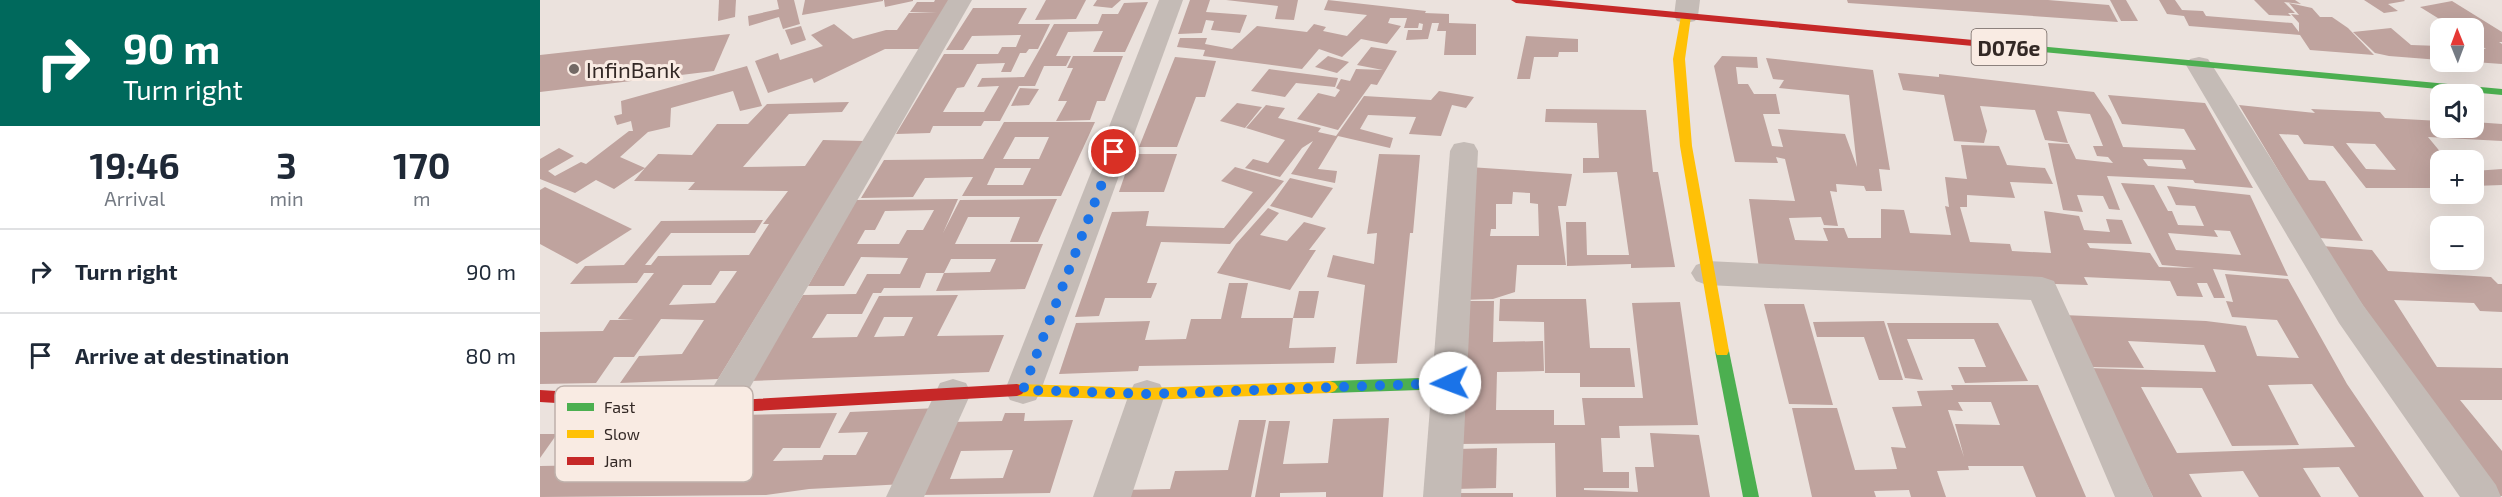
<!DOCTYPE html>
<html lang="en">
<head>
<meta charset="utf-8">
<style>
	:root { --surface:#fff; --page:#f2f2f3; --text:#1f2937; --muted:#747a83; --line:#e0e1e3 }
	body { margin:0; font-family:"Exo 2",sans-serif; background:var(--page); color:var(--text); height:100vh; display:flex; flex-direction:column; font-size:22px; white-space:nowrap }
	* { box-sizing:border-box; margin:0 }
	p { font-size:20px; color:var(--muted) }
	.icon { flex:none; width:33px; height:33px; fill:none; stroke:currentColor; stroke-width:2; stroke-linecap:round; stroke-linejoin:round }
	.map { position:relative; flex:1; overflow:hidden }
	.sheet { display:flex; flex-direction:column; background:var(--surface); width:540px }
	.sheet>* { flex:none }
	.hud { background:#00695c; color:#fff; overflow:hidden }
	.needle { width:39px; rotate:359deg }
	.fabs { position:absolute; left:1890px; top:18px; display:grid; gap:12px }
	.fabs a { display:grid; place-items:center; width:54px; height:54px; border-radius:12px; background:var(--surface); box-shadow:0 6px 24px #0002; font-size:30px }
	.pin { position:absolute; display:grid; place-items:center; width:51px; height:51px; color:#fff; margin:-26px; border:3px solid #fff; border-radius:50%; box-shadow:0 2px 6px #0007 }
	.me { position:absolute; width:66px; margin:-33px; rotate:268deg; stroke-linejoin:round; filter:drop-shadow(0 0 4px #0008) }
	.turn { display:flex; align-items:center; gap:21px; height:126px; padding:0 24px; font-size:27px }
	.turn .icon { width:78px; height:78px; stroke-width:2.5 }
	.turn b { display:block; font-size:42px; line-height:51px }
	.eta { display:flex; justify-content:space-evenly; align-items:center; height:102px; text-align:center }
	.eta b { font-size:36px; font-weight:700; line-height:42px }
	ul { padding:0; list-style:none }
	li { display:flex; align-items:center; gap:18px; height:84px; padding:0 24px; border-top:2px solid var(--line) }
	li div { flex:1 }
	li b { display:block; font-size:22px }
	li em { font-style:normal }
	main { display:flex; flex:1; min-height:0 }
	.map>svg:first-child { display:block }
</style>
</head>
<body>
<main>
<section class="sheet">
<div class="hud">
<div class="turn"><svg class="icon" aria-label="right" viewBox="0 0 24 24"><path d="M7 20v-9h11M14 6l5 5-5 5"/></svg><div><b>90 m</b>Turn right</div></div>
</div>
<div class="eta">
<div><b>19:46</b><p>Arrival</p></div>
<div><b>3</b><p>min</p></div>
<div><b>170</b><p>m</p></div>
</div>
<ul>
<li><svg class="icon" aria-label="right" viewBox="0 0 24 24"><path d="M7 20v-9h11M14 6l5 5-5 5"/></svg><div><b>Turn right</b></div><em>90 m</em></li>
<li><svg class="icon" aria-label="arrive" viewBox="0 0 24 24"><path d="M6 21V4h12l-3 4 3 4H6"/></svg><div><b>Arrive at destination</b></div><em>80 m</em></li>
</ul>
</section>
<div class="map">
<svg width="1962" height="497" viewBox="0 0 1962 497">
	<rect width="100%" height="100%" fill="#ebe2dd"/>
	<g fill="#bfa39e" fill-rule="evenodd">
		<path d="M179,0h17l-1,17 -17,4z"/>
		<path d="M237,0h17l6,24 -17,5 -4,-12 -30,9 -1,-10 31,-7z"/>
		<path d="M265,0h78v1l-81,14z"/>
		<path d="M344,0h29v1l-28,6z"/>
		<path d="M395,0h15l-27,49h-38l-71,34 -2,-5 -44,15 -13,-32 23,-8 2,7 43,-14 -12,-11 23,-11 19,15 33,-9h11l12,-17 28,-1h-27l7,-10h17z"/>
		<path d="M506,0h40l-10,19 -41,1z"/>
		<path d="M557,0h24l-9,8 -19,-2z"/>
		<path d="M650,0h20l-4,12 41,3 -7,18 -29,-3 3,-9 -8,-1 -4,13 -24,1z"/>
		<path d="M686,0h72l-4,20 -19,-1 3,-13z"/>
		<path d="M788,0l98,11 -1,2 24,1v9l27,1v31h-32l2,-24h-9l2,-8h-7l-4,16 -22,1 2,-10h14l1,-6 -4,-1 -1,5h-14l3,-10h-17l-2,5 13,3 -14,18 -26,-5 -19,18 -23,-8 -17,20 -99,-13 2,-6 -28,-3 3,-9h27l-2,6 27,5 25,-23 50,6 7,-8 12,3 -3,4 24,5 20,-21 -43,-5z"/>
		<path d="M1307,0h201l61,5 9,17 -270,-19z"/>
		<path d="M1570,0h16l12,21h-17z"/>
		<path d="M1619,0h16l7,10 21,1 3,5 86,7 7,9v-9l-8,-9 8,1 -10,-12 23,5 8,9h12l16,11 26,27 -64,-5 -10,-15 -111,-9 -5,-10 -17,-2z"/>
		<path d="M1714,0h41l6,4 -17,-2 11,11h-7l3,3 -22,-1z"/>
		<path d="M1824,0h40l1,1 -17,3 10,7 -14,2z"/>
		<path d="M1912,1l50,31v10h-3l3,2v20l-28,-2v-14l12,1 -12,-8v-13h-20l-34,-21z"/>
		<path d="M608,2l-23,50h-32l10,-21 -35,1 -12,24h15l-5,10h-22l-9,20h-16l-19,35h-16l-3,5h-48l-3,7 -34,1 48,-80h54l4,-7h14l5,-12 -49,1 -9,14h-17l27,-42h54l-9,16h32l-12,25h-9l-3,4h-6l-9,19h-10l4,-9 -28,1 -13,23 -7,1 -14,24h41l15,-26 -22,1 5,-9 42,-1 30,-53h44l4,-10h16l6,-11z"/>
		<path d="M261,26l5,14 -15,5 -6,-15z"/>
		<path d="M1851,28l20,17 29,1v14l-51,-4 -14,-3 -22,-21z"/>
		<path d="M190,34l-16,37 -174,21v-37z"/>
		<path d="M986,36l52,3v13h-19l-1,5h-24l-4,22h-13z"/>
		<path d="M831,47l26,4 -20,34 -6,-1 -33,46 -41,-11 21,-26 17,4 5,-7 -4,-2 5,-9 9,2 6,-12 27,1 -26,-5z"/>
		<path d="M533,56h50l-18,45h-8l-7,19 -34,1 11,-20h-9l15,-33h-6z"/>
		<path d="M788,56l21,6 -12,11 -22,-6z"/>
		<path d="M1182,56l35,1 1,11 -22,-1 2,17h10l6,10h22l4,20h-17l9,32 11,1 -5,-18 67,5 12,33 -8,-72 -70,-7 5,-8 -11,-1 -7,-21 107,12 17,100 -11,-1 3,22h-16l-2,-5 -28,-2 1,8 -7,-1 8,35 -14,-1 -3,-8 -32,1 6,22 33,1 -5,-13h21l4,10h33v-29l23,1 6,23 41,2 -6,-29 4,1 -4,-30 22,2 -6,-34 38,1 8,19 38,3 8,16 -43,-2 5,16 -48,-3v12h-7l10,35 40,2 2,7 39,2 -7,-42 35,5 5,14 26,2 -4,-13 16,1 10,24 -45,-1 3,5 60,5 9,14 36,1 -33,-3 -41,-82 33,2 14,26h4l6,14 26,1 -9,-20 -19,-1 -9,-19 83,9 38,81 -75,-7 12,29h-11l-7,-15h-10l6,14 -26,-1 -7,-15 -86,-4 4,8 -328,-10 -11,-76 46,2 -10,-42 -9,-2 2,6 -43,-1 -21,-96zM1674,230l16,1 11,24 -65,-5 -8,-17 50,4z"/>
		<path d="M635,57l41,4 -11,36h-9l-19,50h-38z"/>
		<path d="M207,66l15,40 -22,5 -7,-20 -62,17 -1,19 -22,5 -28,25 25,11 13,-14 34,1 25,-31h31l19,-20 82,-2 -7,10 -53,2 -46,53 62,-1 18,-26 41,1 -146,238 -98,4 19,-27 43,-2 22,-34 -43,-1 -27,38h-20l-18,26 -56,1v-52l63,-1 7,-11h24l-16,-1 36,-46h-10l-7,10 -67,1 15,-18 39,-1 37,-44 102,-1 -8,13h-84l-26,32h6l7,-9 91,-1 20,-31h-6l25,-33 -100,-1 7,-8 -61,-1 11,-13 -31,21 -18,-9 -21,13 -35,-14v-20l19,-11 15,8 -26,15 7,5 26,-14 5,2 43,-33h4l-2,-10 -14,4 -3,-9 8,-2 -1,-13zM180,271h17l-22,32 -46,2 14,-20h28z"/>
		<path d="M729,69l69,9 -3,9 -39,-4 -11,14 -34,-6z"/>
		<path d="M1358,73l41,4v-3l155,18 17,25 12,30 73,3 -12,-21 -62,-5 -14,-29 97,8 48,85 -58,-5 -2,-3 -86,-4 13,34 -11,-1 -6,-13 -26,-1 6,17 -20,-2 -15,-67 21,1 7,15 37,4 -5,-6 -11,-1 -4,-10h19h-9l-13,-32 -33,-3 11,32 -23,-3 -10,-30 -55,-4 7,25 -3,12 -30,-2 -10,-46 -41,-5zM1603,159l39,1 4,9 -38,-3z"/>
		<path d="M480,88l19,1 -10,16 -18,1z"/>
		<path d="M899,91l35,6 -8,11 -14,-3 -11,31 -32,-2 7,-17 -48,-2 -8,14 33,9 -3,10 -52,-12 -20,33 19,2 -2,12 -44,-9 22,-33 -11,7 -22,29 -35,-9 8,-9 15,4 17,-23 -39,-12 20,-23 19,3 -7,10 43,10 -3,4 18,4 28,-40 67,4z"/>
		<path d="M697,103l25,4 -17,21 -25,-7z"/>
		<path d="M1699,105l76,8 -4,-4 69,3 5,6 55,3v7h34v-6l28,2v17l-74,-4 19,23h-7v31l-1,-3h-73l-33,-42 -29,-2 -6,-9 -19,-1 30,46 16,1 38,60 -44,-3zM1806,143l29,1 21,26 -30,-1z"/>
		<path d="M1006,109l100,1 7,62h5l17,95 -44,1v-4l-64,2 -1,-44h20l1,33h42l-12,-83 -34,1v-15h16l-2,-35 -52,-1z"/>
		<path d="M464,122h91l-34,74h-99l11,-19 -48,1 -12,19 -52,1 23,-38 99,-1zM475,137h34l-10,22h-36zM455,168h36l-8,17h-36z"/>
		<path d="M592,154h45l-13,38h-45z"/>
		<path d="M839,154l41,1 -7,78h-3l-13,130 -41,1 9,-79 -38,-8 6,-22 41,9 3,-31 -10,1z"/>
		<path d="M695,167l49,14 -54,63 -69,-2 -14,41h10l-6,15h-46l-6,18 -24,1 37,-105 37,-1 -3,15 78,2 29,-36 -32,-11z"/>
		<path d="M929,167l103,7 -6,32h-8l8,59h-49l-2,27 -22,7 -31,1zM973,192l17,1v10l8,1 1,32h-49l1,-7h5v-25h16z"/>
		<path d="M1962,169v16l-28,1v-15z"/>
		<path d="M750,178l43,10 -21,30 -42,-12z"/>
		<path d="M5,187l87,42 -55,35 -37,-20v-54z"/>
		<path d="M418,199l-15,34 17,-33 97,-1 -19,43h-28l10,-25h-52l-13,27h88l-18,45 -89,2 8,-18h-18l-6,15h-36l-3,5h-8l-11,21h-35l-15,24 45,-1 22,-41 79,-1 -21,41 67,-1 -15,37 -239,9 53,-86 53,-1 11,-20h33l8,-16 -47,-1 -17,29h-36l48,-86zM394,210l-11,20h-16l-8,14h-42l8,-14h10l10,-19zM411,259h45l-6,13 -46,1zM344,317h29l-9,19 -30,1z"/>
		<path d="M728,208l11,5 -19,22 27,6 17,-19 22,6 -17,22h7l-26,40 -73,-17 19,-29z"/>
		<path d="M1782,246l50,4 16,21 103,6 7,7h4v28l-22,-1 -6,-8 -80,-3 43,67 65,1v32h-42l42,51v45h-8z"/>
		<path d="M1685,274l63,5 59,105 77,113h-65l-20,-30 -36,1 18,29h-62l-16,-26 -54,3 13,23h-49l-64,-129 127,4 -12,-27 -76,-4 16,27 -53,-1 -28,-52 143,6 40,5 11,30 42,2 -22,-38 -45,-3 -6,-16 7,1zM1772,384l43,63 -178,6 -36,-66 61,1 30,58 67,-1 -31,-60z"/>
		<path d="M689,283h19l-7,35h52l6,-27h20l-5,27h-21l-4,30 47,-1 -2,16 -195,3 -1,5 -79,3 17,-51 74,-2 -5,19 41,-1 5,-20h30z"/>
		<path d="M960,299h86l4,49h40l5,39h-55v-14h-35l-1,-51 -45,-1z"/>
		<path d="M922,301h32l-1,41 50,-1 1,30 -47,1 -1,38h58v15h31l-3,-27h61l-11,-95 48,-1 18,123 -79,1 1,12h-19l2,34h26v16h-45v2l54,2 -3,-25h19l-4,-34 49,2 11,62h-154l-1,-54 -96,1z"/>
		<path d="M1224,304h40l29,101 -44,-1z"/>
		<path d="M1344,321l19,59h-24l-15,-43h-47l-4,-15z"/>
		<path d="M1347,323h111l30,58 -63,2 -7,-16h28l-12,-28h-67l16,41 -18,-2z"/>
		<path d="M1411,385h87l48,112h-50l-13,-31h-55l1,4 -32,1 9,26h-35l-2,-7 -35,1 2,6h-64l-20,-89h45l18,62 42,-1 -6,-22 15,1 -14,-41 30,-1 -5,-15 36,-1zM1418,402h33l9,23 -45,-1 9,33 -16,-47 15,1z"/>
		<path d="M398,408l-33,76 -96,5 -43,6 -226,2v-31l55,-1 16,-24h-45l21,-29 99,-1 -14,22h-8l-14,22 78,-3 15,-25h-14l8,-12 100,-2 -17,35h-37l-10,13 49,-1 2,-5h32l12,-23 -30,1 12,-21z"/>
		<path d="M465,413h20l-1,8 49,-1 -23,73 -130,2 30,-73 52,-1zM473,450l-10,28 -53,1 11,-28z"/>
		<path d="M849,418l-6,79h-57v-5l-46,1v4h-25l14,-76h21l-7,43 45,-1 5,-44z"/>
		<path d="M699,420h27l-15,77h-133l2,-7 50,-1 5,-18 53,-1z"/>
		<path d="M0,434h17l-17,24z"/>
		<path d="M957,448l-1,40 -42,1 3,-40z"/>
		<rect x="913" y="493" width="60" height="4"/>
	</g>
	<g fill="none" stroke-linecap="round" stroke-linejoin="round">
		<g fill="#c4bbb6" fill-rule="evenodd">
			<path d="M408,0h24l-239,417 -13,5 -13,-5 -5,-10 5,-10z"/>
			<path d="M619,0h24l-142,390 -5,10 -13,4 -13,-4 -5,-10z"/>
			<path d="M1136,0h24l-2,16 -3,5 -9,2 -9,-2 -3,-5z"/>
			<path d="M1659,57l9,2 4,6 151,240 133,180 5,12h-41l-121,-174 -153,-258 4,-6z"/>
			<path d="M924,142l10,2 4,7 -17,346h-38l27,-346 4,-7z"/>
			<path d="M1167,261l335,16 12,4 99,216h-38l-84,-197 -324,-15 -11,-4 -5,-8 5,-8z"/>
			<path d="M413,379l13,4 5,10 -47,104h-38l54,-114z"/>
			<path d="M607,380l13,4 5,10 -34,103h-38l36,-103 5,-10z"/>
		</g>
		<g fill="#4caf50" fill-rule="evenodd">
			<path d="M1465,43l497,46v6l-501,-47v-4z"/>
			<path d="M1182,345l5,2 2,4 30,146h-16l-28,-146 2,-4z"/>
			<path d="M910,377l5,2 3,4 -3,4 -5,2 -120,4 -5,-2 -3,-4 3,-4 5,-2z"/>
		</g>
		<g fill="#ffc107" fill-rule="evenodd">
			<path d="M1146,13l5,3 -6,43 7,87 37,205 -2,4h-10l-2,-4 -35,-205 -7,-87 8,-43z"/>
			<path d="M790,381l5,2 3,4 -3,4 -5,2 -183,7 -130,-4 -5,-2 -3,-4 3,-4 5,-2 130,4z"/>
		</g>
		<g fill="#c62828" fill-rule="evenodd">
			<path d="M971,0h38l456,43 5,3 -5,3 -489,-46z"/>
			<path d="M477,384l5,2 3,4 -3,4 -5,2 -297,17 -180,-11v-12l180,11z"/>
		</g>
	</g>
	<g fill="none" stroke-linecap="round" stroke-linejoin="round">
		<path stroke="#1a73e8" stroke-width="10" stroke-dasharray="0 18" d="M574,152l-91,238 125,4 302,-11"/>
	</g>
	<circle fill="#736965" stroke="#f9ebe3" stroke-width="2" cx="34" cy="69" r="6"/>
	<g text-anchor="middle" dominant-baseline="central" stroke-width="6" stroke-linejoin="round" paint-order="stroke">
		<rect fill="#f9ebe3" stroke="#6e625e" stroke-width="1.5" x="1431.5" y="29" width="75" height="36" rx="4.5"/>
		<g font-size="21" font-weight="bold" fill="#332825">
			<text x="1469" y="47">D076e</text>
		</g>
		<g font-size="22" fill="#332825" stroke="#f9ebe3" text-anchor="start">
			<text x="46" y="69">InfinBank</text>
		</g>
	</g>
	<rect x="15" y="386" width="198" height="96" rx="9" fill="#f9ebe3" stroke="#beb0aa" stroke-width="1.5"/>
	<rect x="27" y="403" width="27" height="8" fill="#4caf50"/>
	<rect x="27" y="430" width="27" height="8" fill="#ffc107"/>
	<rect x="27" y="457" width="27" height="8" fill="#c62828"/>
	<g font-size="16" fill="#332825">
		<text x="64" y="413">Fast</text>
		<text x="64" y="440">Slow</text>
		<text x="64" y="467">Jam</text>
	</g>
</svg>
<div class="fabs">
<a><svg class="needle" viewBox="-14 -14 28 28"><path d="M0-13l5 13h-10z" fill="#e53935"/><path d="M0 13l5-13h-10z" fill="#747a83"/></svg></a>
<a><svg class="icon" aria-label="sound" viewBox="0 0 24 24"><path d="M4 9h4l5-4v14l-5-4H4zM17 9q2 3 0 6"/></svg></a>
<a>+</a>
<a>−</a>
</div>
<div class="pin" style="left:574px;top:152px;background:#d93025"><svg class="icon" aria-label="arrive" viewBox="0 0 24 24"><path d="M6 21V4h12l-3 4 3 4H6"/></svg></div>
<svg class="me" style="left:910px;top:383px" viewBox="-20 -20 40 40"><circle r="19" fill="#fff"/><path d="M0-13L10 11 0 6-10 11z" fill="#1a73e8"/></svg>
</div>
</main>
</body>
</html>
